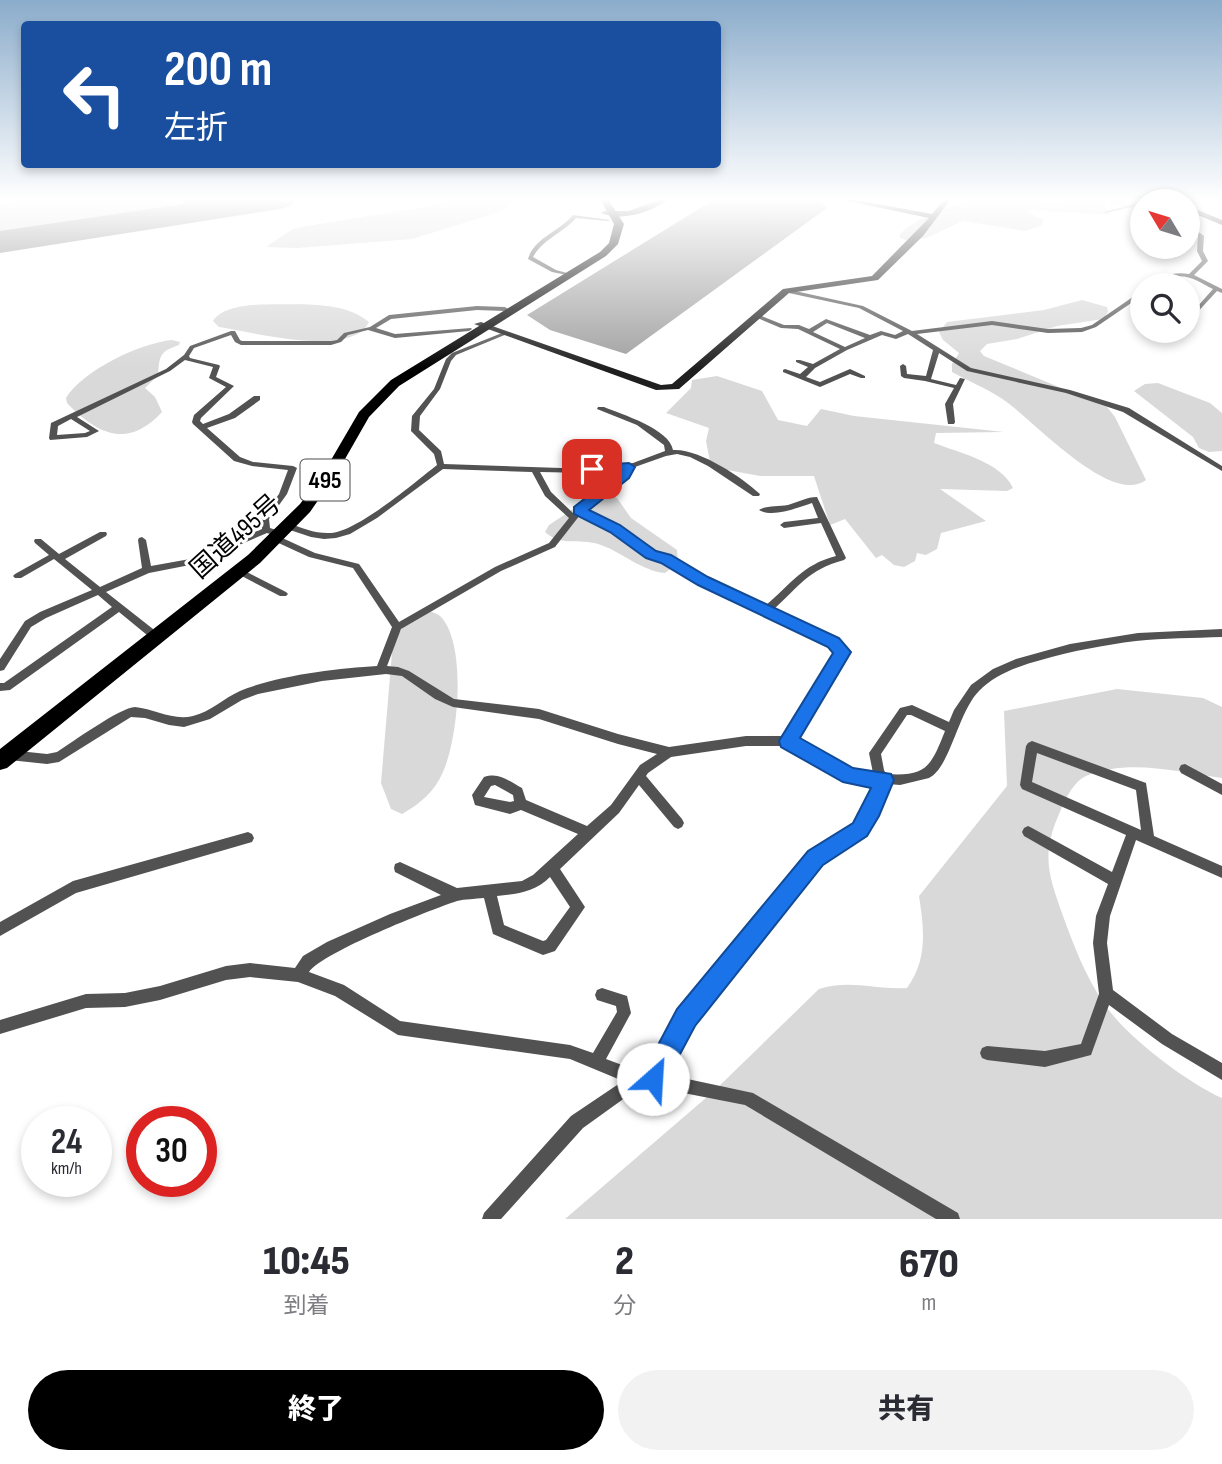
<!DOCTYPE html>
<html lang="ja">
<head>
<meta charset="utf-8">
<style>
	:root { --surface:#fff; --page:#f2f2f3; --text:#2b2b33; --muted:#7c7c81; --accent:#000 }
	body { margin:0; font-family:"Sofia Sans Condensed","Noto Sans JP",sans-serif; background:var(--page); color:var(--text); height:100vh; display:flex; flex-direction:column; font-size:26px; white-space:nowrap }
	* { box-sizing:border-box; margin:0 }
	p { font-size:23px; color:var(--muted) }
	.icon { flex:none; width:38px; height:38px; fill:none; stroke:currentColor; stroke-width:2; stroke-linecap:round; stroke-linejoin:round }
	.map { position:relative; height:1219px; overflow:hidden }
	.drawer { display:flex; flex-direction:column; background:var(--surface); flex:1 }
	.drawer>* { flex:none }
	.top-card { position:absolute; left:21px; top:21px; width:700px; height:147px; border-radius:7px; box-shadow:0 4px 10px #0003; background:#1a4fa0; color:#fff; overflow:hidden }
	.needle { width:46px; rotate:308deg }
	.buttons { position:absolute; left:1130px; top:189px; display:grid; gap:14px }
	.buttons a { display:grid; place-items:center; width:70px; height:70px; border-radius:50%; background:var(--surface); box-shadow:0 4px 10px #0003; font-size:35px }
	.speed { position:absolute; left:21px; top:1106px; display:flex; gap:14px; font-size:35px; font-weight:700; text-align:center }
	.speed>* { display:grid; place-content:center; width:91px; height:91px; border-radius:50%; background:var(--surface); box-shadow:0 4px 10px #0003; line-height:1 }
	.speed small { font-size:18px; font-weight:400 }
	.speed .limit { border:10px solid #d22; background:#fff; color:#111 }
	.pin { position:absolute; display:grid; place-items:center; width:60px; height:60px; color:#fff; margin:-30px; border-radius:14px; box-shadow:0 4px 10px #0006 }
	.me { position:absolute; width:77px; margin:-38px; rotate:26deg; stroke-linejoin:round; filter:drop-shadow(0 0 5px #0008) }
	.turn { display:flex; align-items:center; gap:24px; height:147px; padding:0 28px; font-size:32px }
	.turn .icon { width:91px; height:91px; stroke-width:2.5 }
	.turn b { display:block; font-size:49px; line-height:60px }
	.eta { display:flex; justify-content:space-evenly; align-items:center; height:119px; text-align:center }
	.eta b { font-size:42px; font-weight:800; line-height:49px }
	.action { display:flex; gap:14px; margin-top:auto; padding:14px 28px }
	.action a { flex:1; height:80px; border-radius:42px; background:var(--accent); color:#fff; font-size:28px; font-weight:800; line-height:80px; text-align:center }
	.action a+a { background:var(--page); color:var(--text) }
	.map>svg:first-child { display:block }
</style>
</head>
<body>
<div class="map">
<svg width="1222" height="1219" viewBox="0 0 1222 1219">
	<rect width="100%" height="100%" fill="#fff"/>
	<g fill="#d9d9d9">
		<path d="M29,199c24,0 129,-5 143,5l-14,7 -158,24v-30z"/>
		<path d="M453,199h68l-25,14 -84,26 -115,9 -31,-1 25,-17 10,-3 130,-21z"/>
		<path d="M978,199l80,4c25,-8 59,-7 85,1v8l-35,-10 -4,3 7,10 -82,-5 -3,1 17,9 -1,5 -17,6 -62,-10 -37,17 -21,2 -6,-3c6,-16 61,-35 79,-38z"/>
		<path d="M1082,300l25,7 1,5 -5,7 -46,7 -40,13 -30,5 -7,7 4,5 123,51 8,10 31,63c-36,27 -116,-64 -145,-82 -15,-10 -33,-17 -49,-26v-8l7,-11 -16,-13 -4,-8 8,-10 97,-12z"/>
		<path d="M299,304c24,1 51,2 70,18 -18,37 -116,10 -150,5l-6,-6c13,-21 64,-16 86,-17z"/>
		<path d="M172,340l8,2 -1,3c-20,7 -19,10 -21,30l-13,13 10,9 7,15c-34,37 -64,23 -95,-9l-1,-5c16,-27 74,-55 106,-58z"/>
		<path d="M717,376l45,15 16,29 29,6 14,-17 33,7 150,16 -68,1 -2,10c26,10 67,19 79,45l-6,3 -67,-2 46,32 -45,12 -4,16 -11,6 -9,-2 -2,8 -11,6 -10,-2 -12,-10 -6,3 -31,-39 -15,6 -16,-49h-54l-49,-9 -5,-26 3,-13 -43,-15 25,-25 1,-8z"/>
		<path d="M1158,383l52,20 12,10v38l-13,1 -10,-4 -6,-11 -59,-46 11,-7z"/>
		<path d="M596,494l13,1 8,3 14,20 46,32 1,13 -13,10c-24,-2 -44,-22 -67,-29 -19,-6 -37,3 -53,-12l4,-7z"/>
		<path d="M423,609c6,2 15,4 19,9 25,30 16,121 1,154 -8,19 -23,32 -41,42l-11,-5 -10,-26 12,-142 13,-18z"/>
		<path d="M1117,689l86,9 19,9v71c-44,-6 -93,-20 -136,-2 -15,7 -23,29 -29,43 -16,38 -7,60 6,97 11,30 22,59 40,86 21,33 83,80 119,96v121h-657l149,-128 105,-102c30,-10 57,1 88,-1 21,-29 17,-59 12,-92l88,-110 -3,-75z"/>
	</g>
	<path fill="#a0a0a0" d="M715,199h102l10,9 -201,146 -76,-24 -23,-15z"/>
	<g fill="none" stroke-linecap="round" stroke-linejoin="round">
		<path fill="#808080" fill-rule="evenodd" d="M181,199h78l4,3 -6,4 -59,-4v5l-15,7 -54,12 -7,-4 2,-3 60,-16z"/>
		<path fill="#808080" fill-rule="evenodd" d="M217,199h79l-5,7 -11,3 -280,44v-22z"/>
		<g fill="#525252" fill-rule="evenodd">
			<path d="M1157,199h6l-5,2h-7z"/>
			<path d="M1175,199h9l-7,2h-10z"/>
			<path d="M1143,202v2l-37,9 -2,-1z"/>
			<path d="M573,215l37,5 -2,1 -32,-3c-13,15 -33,21 -43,39l23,13 11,3v2l-15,-3 -24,-13c6,-21 32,-28 45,-44z"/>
			<path d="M1188,224l16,12 -1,15 5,10 -14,14 28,14v4l-5,-2 -25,27 -3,-2 1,-1 23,-26c-14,-7 -27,-17 -43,-11 -8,2 -12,7 -21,7 12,-9 25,-14 40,-11l13,-13 -5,-10 1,-15 -10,-8z"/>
			<path d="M786,289l77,17 49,25 80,-10 56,8 33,-1 11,-3 51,-35v5l-47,32 -14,5 -34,1 -56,-8 -75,9 54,34 99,22 59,18 93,58v5l-99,-59 -57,-19 -99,-22 -28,-18 -8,26 25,6 4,-7 5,1 -12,25 2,18 -1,2h-6l-3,-20 9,-16 -29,-7 -21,-3 -3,-2 -1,-10 3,-2 3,2 1,8 19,2 7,-26 -25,-16 -12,5 -14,-4 -35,15 -32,18 -9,9 14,5 30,-13 15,7v2h-4l-11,-4 -30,13 -37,-15v-2l2,-1 15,5 8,-7 -12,-5v-2h4l13,4 27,-15 -42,-20 -17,-1 -26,-11v-2h4l25,10h15l10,4 17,-10 44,16 11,-4 14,4 8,-4 -44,-23 -75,-16v-2zM827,323l38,15 -20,9 -32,-15z"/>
			<path d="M477,306l28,1 3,2 -3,2 -28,-1 -86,9 -15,9 19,6 76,-6 1,1 -3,2 -74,7 -27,-8 -20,5 -7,7 -10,3h-90l-6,-3 -4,-7 -37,13 -5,8 1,2 29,7 1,1 -4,11 18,9 -33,32 -1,3 3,3 26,-10 25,-18h6v4l-25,18 -28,10 33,29 13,5 40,4 4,2 -10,26 -18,25 1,9 6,2 1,2 -4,3 -6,-2 -72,31 -46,9 -43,19 47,37 2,3 -2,3h-6l-28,-23 -109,78 -10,1v-8h4l108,-76 -14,-12 -52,23 -15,9 -27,43 -4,1v-12l25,-38 15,-9 52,-22 -38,-31 -33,19h-6l-2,-2 2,-2 34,-19 -14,-12 -1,-2 1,-2h6l18,15 41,-22h6l1,2 -1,2 -41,23 35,28 42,-19 -4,-28 1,-2 3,-1 4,3 5,26 39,-7 72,-30 -1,-10 18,-25 9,-24 -36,-4 -18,-5 -41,-37 -1,-2 2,-7 32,-28 -17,-9 4,-11 -28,-7 -15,11 -93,46 22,14 -12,6 -37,3 -1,-2 2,-15 115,-54 18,-14 6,-9 41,-15h4l5,9 2,1h89l6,-1 7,-7 26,-6 19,-12zM71,419l19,12 -5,2 -28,2 1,-9z"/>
			<path d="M502,333l5,1 -51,21 -5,6 -11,28 -20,27 -1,14 22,21 3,13 117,4 41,-1 31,-4 32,-12 -1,-6 -27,-20 -40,-16 1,-2h6c17,7 66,22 69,43 25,-2 69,27 87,44l-1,2h-6l-45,-30 -18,-9 -13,-3 -11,2 -34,12 -5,9 -42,34 33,16 36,25 15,5 37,22 59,27c24,-20 38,-42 71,-50l-15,-33 -37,5 -4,-3 4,-3 34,-4 -6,-15c-16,5 -39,15 -53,7 8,-5 19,-3 29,-5 10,-3 19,-8 29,-8l29,61 -2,2c-37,10 -44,26 -71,50l65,30 9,12 -52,87 57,32 21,2 -4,-20 31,-45 12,-3 37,17 5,-12 17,-25 22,-16 23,-10 54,-15 68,-11 84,-4v8c-28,1 -58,1 -86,4 -32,4 -64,10 -95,19 -22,6 -46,14 -62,31 -21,21 -29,77 -50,87l-29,7 -12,-1 -12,29 -12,21 -45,28 -128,161 -27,51 89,19 205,120 2,6h-24l-191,-114 -92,-18h-13l-57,41 -82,91h-19l2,-6 87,-97 52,-35 -53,-22 -172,-24 -63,-39 -37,-14 -48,-5 -24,3 -66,20 -35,7 -39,1 -86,26v-14l86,-26 39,-1 35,-7 66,-20 24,-3 45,5 8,-12 24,-14 63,-28 51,-19 -46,-23 -1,-4 1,-4 5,-2 57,26 65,-7 11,-6 45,-41 -57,-24 -11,4 -35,-9 -3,-10 12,-18c16,-5 24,4 38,11l4,12 61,26 24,-21 29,-40 17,-11 -39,-10 -79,-25 -86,-12 -18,-8 -33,-23 -16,-2 -64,7 -64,13 -16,6 -32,19 -26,8 -15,-2 -24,-7 -14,-1 -72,45 -12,2 -47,-5v-10l47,5 10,-2c14,-9 64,-45 78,-45 20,2 38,14 58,9 17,-4 31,-18 47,-25 35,-15 98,-23 137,-25l15,-39 -39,-59 -44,-11 -37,-17 -1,-2 1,-2h6l37,17 44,11 40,58 96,-55 54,-24 20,-25 -24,-22 -13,-24 -89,-3 -66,49 -27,16 -14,4 -12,1 -13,-2 -21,-7 -6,-4 4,-3c14,5 28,11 43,10 27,-2 83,-50 106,-68l-3,-11 -23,-23 1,-15 22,-27 12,-30 6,-6zM623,470l-50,43 -22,-21 -11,-20 48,1zM580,515l32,16 36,25 15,5 37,22 130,63 6,6 -51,84h-39l-77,11 -51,-13 -79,-25 -85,-10 -45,-28 -11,-4 -11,-1 14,-37 100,-58 54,-24zM907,715h4l34,16c-14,35 -18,46 -59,43l-2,-4 -3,-16zM746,746h41l59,34 31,3 -9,22 -12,21 -45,28 -130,159 -32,58h-11l-32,-12 25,-46 -4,-17 -25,-8 -5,2 -2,5 2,5 19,6 1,6 -24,41 -23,-8 -170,-24 -56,-36 -35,-13c14,-20 121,-62 148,-71 8,-2 18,-2 27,-3l9,36 50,21 12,-4 30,-44 -25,-38 59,-56 20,-28 35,42 4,2 4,-2 2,-4 -2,-4 -36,-43 2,-3 23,-16zM495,785l18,10 1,6 -4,1 -26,-5 7,-11zM550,877l20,30 -24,33 -3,1 -39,-16 -7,-29c20,-2 38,-4 53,-19z"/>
			<path d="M239,568l47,24 2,2 -2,2h-6l-44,-23 -2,-2z"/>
			<path d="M1032,741l114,42 8,53 68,30v12l-86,-38 -26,76 -3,27 6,47 59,44 50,29v17l-60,-36 -53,-39 -18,50 -46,12 -58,-7 -5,-2 -2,-5 2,-5 5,-2 58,5 36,-7 18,-50 -6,-51 3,-27 12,-32 -84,-48 -2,-4 2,-4 4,-2 4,2 80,44 14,-37 -104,-46 -2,-4 6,-39 2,-3zM1037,753l99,37 5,40 -109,-48z"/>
			<path d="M1185,764l37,20v11l-41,-22 -2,-4 2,-4z"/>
			<path d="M248,832l4,2 2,4 -2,4 -176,51 -76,43v-14l73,-41z"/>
		</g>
		<g fill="#1f1f1f" fill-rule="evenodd">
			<path d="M661,199h8c-17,13 -47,23 -68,14l4,-2h24z"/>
			<path d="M838,199h12l82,15 13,-15h6l-28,37 -45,44 -89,13 -110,96 -23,1 -182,-66 7,-2 180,63 11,-1 111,-95 89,-13 57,-58z"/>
			<path d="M1188,206l34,14v5l-34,-14z"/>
		</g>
		<path fill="#000" fill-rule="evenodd" d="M600,199h8l16,25 -6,20 -12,12 -207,130 -30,31 -32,56 -27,39 -50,51 -253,205 -7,2v-21l248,-194 52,-51 24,-32 35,-60 32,-32 209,-128 9,-9 5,-19z"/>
	</g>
	<linearGradient id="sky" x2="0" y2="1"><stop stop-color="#8baccb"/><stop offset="0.54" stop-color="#fff"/><stop offset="1" stop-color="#fff" stop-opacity="0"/></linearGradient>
	<rect width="1222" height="369" fill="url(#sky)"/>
	<path fill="#1a73e8" stroke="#114b97" stroke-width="2" d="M629,463l6,4 -6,11 -40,32 31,15 36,26 15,4 37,22 131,61 12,14 -51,86 53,30 38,6 3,6 -15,36 -12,20 -44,29 -128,161 -33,62 -9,4 -9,-4 -4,-9 37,-70 131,-158 45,-28 18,-35 -28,-6 -62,-35 -2,-6 54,-88 -5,-6 -130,-62 -37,-22 -15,-5 -36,-26 -36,-18v-7l46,-36 -28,2 -7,-4 2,-3z"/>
	<g text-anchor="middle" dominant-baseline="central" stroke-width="6" stroke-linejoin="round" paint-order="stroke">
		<rect fill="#fff" stroke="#4c4c4c" stroke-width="2" x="300.5" y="459.5" width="49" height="41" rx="5"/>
		<g font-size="24" font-weight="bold" fill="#000">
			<text x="325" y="480">495</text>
		</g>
		<g font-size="26" fill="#000" stroke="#fff">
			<text transform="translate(236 537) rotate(-42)">国道495号</text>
		</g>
	</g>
</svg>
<div class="buttons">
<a><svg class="needle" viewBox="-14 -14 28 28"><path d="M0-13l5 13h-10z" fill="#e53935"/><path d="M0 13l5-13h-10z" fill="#7c7c81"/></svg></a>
<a><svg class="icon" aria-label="search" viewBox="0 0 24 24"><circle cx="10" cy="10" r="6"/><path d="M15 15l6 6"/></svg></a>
</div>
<div class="speed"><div>24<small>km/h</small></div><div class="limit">30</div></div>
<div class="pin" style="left:592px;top:469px;background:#d93025"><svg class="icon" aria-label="arrive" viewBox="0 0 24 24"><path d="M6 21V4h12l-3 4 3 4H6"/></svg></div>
<svg class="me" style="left:653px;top:1079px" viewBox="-20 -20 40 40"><circle r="19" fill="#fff"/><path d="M0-13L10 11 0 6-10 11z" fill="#1a73e8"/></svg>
<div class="top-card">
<div class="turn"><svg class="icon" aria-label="left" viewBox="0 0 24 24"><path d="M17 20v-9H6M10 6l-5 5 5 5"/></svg><div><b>200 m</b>左折</div></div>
</div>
</div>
<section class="drawer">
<div class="eta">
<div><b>10:45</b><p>到着</p></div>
<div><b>2</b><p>分</p></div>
<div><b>670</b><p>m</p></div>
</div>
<div class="action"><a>終了</a><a>共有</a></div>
</section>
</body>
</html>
